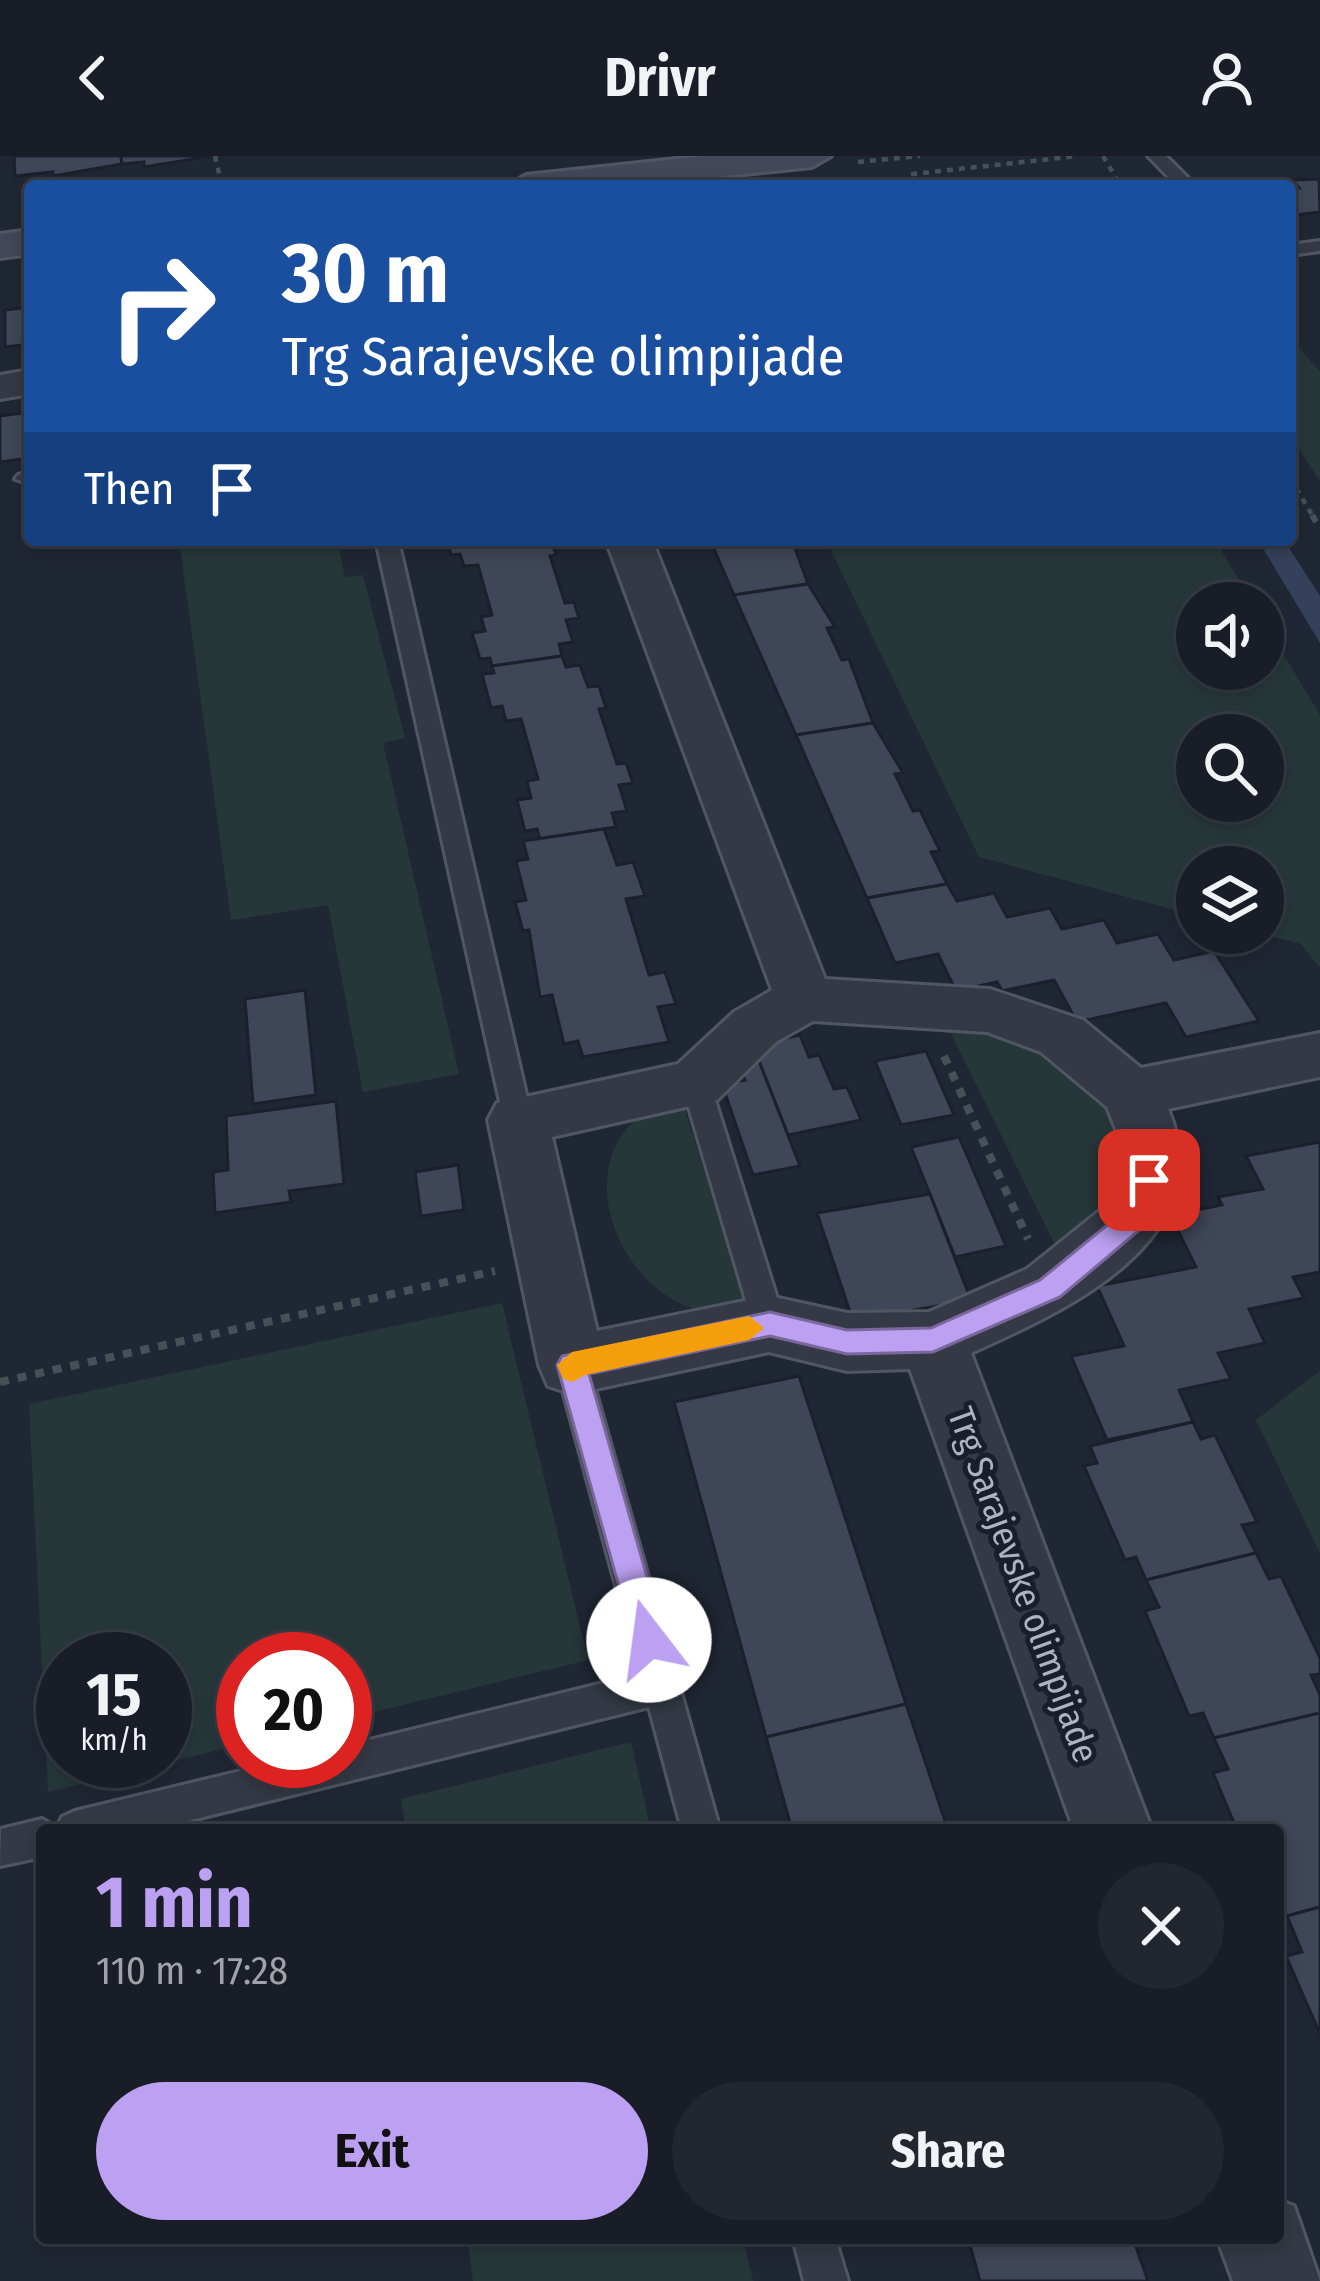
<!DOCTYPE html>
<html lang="en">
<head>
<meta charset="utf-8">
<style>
	:root { --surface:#181d27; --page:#21262f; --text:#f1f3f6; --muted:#9fa2a7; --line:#363b44; --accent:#bca0f2 }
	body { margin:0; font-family:"Fira Sans Condensed",sans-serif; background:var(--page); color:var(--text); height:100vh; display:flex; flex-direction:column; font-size:45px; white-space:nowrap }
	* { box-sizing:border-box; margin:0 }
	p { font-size:39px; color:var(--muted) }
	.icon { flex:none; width:66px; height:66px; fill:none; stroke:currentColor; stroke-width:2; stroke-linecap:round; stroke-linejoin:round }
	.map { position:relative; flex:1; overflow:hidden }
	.drawer { position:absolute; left:36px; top:1668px; width:1248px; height:420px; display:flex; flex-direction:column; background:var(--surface); border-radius:12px; box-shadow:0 6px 18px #0003,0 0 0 3px var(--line) }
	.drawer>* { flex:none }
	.hud { position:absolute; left:24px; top:24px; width:1272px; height:366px; border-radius:12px; box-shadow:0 6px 18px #0003,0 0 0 3px var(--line); background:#1a4fa0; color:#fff; overflow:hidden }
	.buttons { position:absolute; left:1176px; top:426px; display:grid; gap:24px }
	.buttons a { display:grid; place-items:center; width:108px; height:108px; border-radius:50%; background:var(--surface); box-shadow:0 6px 18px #0003,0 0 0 3px var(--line); font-size:60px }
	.speed { position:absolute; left:36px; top:1476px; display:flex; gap:24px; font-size:60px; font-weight:700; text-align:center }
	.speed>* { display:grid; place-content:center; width:156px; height:156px; border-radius:50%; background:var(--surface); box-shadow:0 6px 18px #0003,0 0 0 3px var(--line); line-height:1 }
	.speed small { font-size:30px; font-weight:400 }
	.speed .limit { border:18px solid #d22; background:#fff; color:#111 }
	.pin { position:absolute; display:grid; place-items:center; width:102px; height:102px; color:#fff; margin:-51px; border-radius:24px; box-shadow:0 6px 18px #0006 }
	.me { position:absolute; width:132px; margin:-66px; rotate:345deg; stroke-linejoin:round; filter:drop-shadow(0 0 9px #0008) }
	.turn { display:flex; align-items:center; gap:42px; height:252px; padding:0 60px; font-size:54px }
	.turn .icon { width:156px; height:156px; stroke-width:2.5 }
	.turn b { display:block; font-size:84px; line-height:102px }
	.then { display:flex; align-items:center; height:114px; padding:0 60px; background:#0003; gap:24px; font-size:45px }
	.round { display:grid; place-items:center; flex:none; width:126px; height:126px; border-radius:63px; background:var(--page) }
	.headline { display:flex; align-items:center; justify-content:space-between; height:204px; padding:0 60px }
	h1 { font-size:72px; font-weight:700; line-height:90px; color:var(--accent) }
	.cta { display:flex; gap:24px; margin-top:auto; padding:24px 60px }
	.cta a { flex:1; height:138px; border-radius:72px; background:var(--accent); color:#111; font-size:48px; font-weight:700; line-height:138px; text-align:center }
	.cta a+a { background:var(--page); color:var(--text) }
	header { display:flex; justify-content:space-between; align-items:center; height:156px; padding:0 60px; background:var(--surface); font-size:54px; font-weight:700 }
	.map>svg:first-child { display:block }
</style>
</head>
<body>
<header><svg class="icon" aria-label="back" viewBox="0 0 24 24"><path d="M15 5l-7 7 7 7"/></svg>Drivr<svg class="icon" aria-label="person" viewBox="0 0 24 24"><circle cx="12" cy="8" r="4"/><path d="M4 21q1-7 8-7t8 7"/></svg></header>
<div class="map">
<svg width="1320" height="2125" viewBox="0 0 1320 2125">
	<rect width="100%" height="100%" fill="#202734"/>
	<g fill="#26373a" fill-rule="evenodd">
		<path d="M1290,181l30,35v109l-30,-46z"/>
		<path d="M179,384h158l8,37 18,-2 42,163 -22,5 76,331 -96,18 -35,-187 -97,15z"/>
		<path d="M826,384h389l38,63h-56v66h66v-49l57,95v253l-19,-24 -42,-11 4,-66h-66v49l-218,-59zM1263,579v66h-66v-66z"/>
		<path d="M946,867c87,6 111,29 172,85 3,80 13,96 -62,139z"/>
		<path d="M682,944l66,212c-129,26 -207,-186 -66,-212z"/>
		<path d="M502,1147l86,357 -243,59v-60h-102v85l-195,48 -19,-388zM165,1503v102h-102v-102z"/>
		<path d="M1320,1215v182l-64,-133z"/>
		<path d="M631,1586l20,88h-245l-5,-31z"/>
		<path d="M467,2082h276l10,43h-280z"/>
	</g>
	<path fill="#35405b" d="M1258,384h26l36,56v47z"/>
	<g fill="#3f4657" stroke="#1b202c" stroke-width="3">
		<path d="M14,0h107l1,8 -69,12v-4l-38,4z"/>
		<path d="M121,0h91l-68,11v-5l-22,2z"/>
		<path d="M1319,23l1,33 -25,3 -5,-26 9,-1 -7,-8z"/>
		<path d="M30,151v37l-25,3v-37z"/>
		<path d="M30,256v46l-30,4v-46z"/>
		<path d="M447,384h104l5,15 -6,1 15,47 9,-1 5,16 -13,2 7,22 -14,2 3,12 -70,10 -2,-8 -10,1 -8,-26 13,-2 -4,-14 11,-2 -14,-50 -14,1 -4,-12 -9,1z"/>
		<path d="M710,384h82l16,44 -74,11z"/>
		<path d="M808,428l27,43 -8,1 15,32 7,-1 24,64 -77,12 -62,-140z"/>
		<path d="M562,500l4,11 14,-2 8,22 11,-1 7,22 -7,1 18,55 9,-1 7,20 -14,2 8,26 -15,2 4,14 -76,12 -3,-10 -12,2 -8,-31 14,-2 -4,-17 11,-2 -17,-60 -15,2 -4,-15 -11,2 -9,-34 12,-1 -2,-7z"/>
		<path d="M873,567l30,50 -8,1 18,37 7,-1 20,41 -9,1 16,32 -80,14 -71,-163z"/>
		<path d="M604,673l13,36 16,-3 12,34 -19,3 23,76 16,-3 11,32 -18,3 11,35 -86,15 -5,-16 -14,3 -12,-49 -12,2 -11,-67 -6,1 -8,-29 11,-2 -10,-39 12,-2 -5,-18z"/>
		<path d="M947,728l10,17 37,-8 13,24 43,-9 12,21 42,-9 13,23 41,-9 16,26 40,-9 45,70 -73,16 -20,-34 -89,19 -23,-42 -52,11 -5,-9 -41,9 -18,-37 -43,9 -28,-65z"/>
		<path d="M305,834l11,105 -63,9 -8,-105z"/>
		<path d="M800,879l9,22 10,-2 15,34 13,-2 14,33 -73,15 -36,-90z"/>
		<path d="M926,895l28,64 -53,10 -26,-64z"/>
		<path d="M759,905l41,105 -47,9 -31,-91 23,-4 -6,-15z"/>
		<path d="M336,945l8,83 -55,7 2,11 -76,11 -2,-41 15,-2 -2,-54z"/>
		<path d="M959,981l47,109 -51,11 -44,-110z"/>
		<path d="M1320,986v130l-27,5 11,21 -55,11 16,34 -47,10 13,26 -52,11 14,32 -86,18 -36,-84 53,-10 -27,-60 99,-19 -26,-52 52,-10 -4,-8 45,-8 -17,-33z"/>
		<path d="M458,1009l6,45 -43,6 -6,-44z"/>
		<path d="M930,1038l41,106 -118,21 -36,-108z"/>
		<path d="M799,1220l107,328 -140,33 -92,-335z"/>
		<path d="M1193,1266l8,17 14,-4 42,87 -15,3 14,28 -110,27 -10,-23 -11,3 -41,-94 13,-3 -7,-17z"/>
		<path d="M1256,1397l13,26 12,-3 39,82v16l-9,1 9,20v18l-106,25 -11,-25 -14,3 -44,-105 14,-4 -13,-27z"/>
		<path d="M906,1548l42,126h-156l-26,-93z"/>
		<path d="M1320,1557v194l-33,9 -9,-20v-66h-41l-24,-57 15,-4 -14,-31z"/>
		<path d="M1320,1751v127l-34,-78 16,-4 -15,-36z"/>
		<path d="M968,2082h165l15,43h-168z"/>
	</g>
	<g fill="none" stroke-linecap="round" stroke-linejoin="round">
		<g stroke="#515663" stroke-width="6">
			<g id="lane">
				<path d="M1148,0h18l30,30h-19z"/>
				<path d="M1320,85v10l-30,4v-10z"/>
				<path d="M30,316v12l-15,-5 3,-4z"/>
				<path d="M376,384h22l134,580 -14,11 -14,-11z"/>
				<path d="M696,917l14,11 75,240 -5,9 -11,4 -11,-4 -5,-9 -71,-240z"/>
				<path d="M572,1195l11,4 5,10 132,465h-38l-33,-123 -498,123h-109v27l-42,9 1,-37 41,-10 15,9 5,-11 13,-6 207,-50h63v-15l295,-72 -84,-309 5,-10z"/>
				<path d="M793,2082h42l13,43h-44z"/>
			</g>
		</g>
		<g stroke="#515663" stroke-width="6">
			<g id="street">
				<path d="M30,214v24l-30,5v-24z"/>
				<path d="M606,384h46l173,439 165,10 93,31 58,48 179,-35v44l-152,32c55,131 -101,201 -197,244l181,477h-78l-164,-461 -63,2 -78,-19 -197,42 -24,-8 -9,-21 -51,-245 9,-17 181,-39 56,-52 38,-22zM813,865l174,11 54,20 66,55 10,25 1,48 -10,24 -81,65 -98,43 -82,1 -78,-17 -172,35 -45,-194 165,-37 59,-58z"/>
				<path d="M1278,2044l16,6 26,75h-87l-16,-43h61z"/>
			</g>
		</g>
		<g stroke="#515663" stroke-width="6">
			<g id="secondary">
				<path d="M705,0h126l-19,11 -179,19h-126l19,-11z"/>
				<path d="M30,74v24l-30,4v-24z"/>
			</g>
		</g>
		<g stroke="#445257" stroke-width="4.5" stroke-dasharray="6 6" stroke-linecap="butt">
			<path d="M215,0l7,30"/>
			<path d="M1103,0l18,30"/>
			<path d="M858,6l62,-6"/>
			<path d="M415,30l70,-7"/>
			<path d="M920,30l-7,-12 165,-18"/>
			<path d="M1290,322l24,40"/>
		</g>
		<path stroke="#445257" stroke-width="6" stroke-dasharray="8 8" stroke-linecap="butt" d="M1312,359l8,14"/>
		<g stroke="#445257" stroke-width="8" stroke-dasharray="9 9" stroke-linecap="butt">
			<path d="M944,900l84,183"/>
			<path d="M0,1226l495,-111"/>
		</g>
		<use href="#lane" fill="#343945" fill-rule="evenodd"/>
		<use href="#street" fill="#343945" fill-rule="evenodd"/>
		<use href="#secondary" fill="#424858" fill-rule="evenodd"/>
	</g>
	<path fill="#bca0f2" stroke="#7a689d" stroke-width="3" d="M1149,1013l13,11 -19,47 -83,70 -127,55 -86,2 -77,-18 -181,38 76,266 -5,11 -11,4 -12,-4 -80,-286 5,-9 208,-44 77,18 84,-2 109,-48 82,-67 18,-40z"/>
	<path fill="#f59e0b" d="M749,1160l15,12 -15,12 -164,35 -12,7 -10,-3 -6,-14 15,-13z"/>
	<g text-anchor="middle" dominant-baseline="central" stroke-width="10" stroke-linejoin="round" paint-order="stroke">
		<g font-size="36" fill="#aeb3c2" stroke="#191e2a">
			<text transform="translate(1023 1429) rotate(70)">Trg Sarajevske olimpijade</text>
		</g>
	</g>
</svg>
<div class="buttons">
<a><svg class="icon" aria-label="sound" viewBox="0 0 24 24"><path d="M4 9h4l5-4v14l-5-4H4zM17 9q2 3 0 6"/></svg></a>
<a><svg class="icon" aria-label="search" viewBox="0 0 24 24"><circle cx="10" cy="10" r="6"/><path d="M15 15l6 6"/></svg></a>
<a><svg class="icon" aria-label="layers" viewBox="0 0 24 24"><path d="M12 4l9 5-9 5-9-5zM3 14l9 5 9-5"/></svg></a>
</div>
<div class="speed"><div>15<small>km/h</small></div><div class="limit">20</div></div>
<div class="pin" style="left:1149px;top:1024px;background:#d93025"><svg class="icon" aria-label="arrive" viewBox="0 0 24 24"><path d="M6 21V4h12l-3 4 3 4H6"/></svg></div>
<svg class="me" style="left:649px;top:1484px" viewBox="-20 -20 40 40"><circle r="19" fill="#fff"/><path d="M0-13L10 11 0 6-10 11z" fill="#bca0f2"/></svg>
<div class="hud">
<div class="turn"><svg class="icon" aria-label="right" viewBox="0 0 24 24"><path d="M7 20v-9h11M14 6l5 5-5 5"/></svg><div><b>30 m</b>Trg Sarajevske olimpijade</div></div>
<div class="then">Then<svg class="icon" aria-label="arrive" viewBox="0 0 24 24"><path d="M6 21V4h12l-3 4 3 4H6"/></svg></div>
</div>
<section class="drawer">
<div class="headline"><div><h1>1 min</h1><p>110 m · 17:28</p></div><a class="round"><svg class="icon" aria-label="close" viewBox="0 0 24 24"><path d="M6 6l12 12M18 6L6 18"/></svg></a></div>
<div class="cta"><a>Exit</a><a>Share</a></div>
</section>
</div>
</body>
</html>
